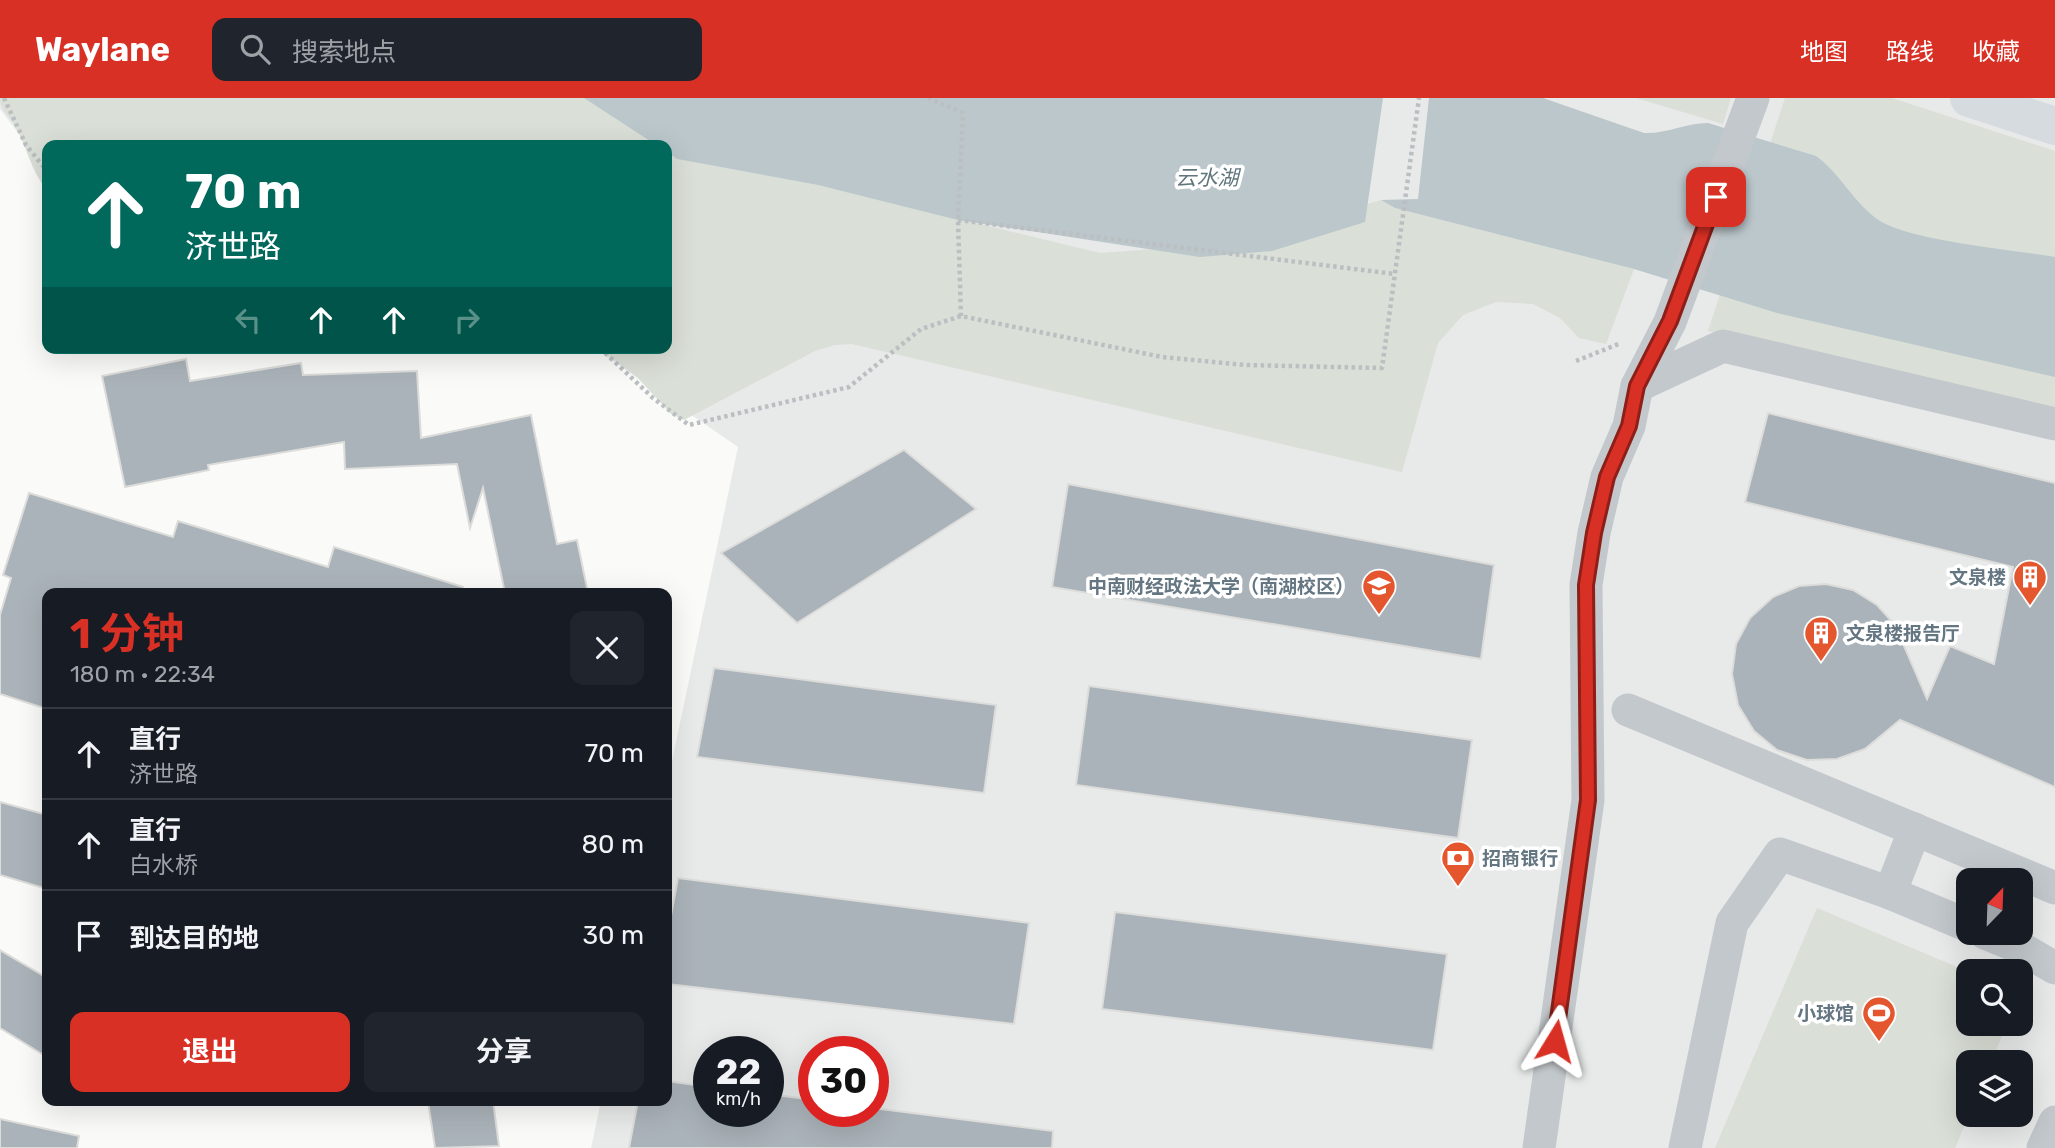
<!DOCTYPE html>
<html lang="zh">
<head>
<meta charset="utf-8">
<style>
	:root { --surface:#171b24; --page:#20242c; --text:#f1f3f6; --muted:#9ea1a6; --line:#363941; --accent:#d93025 }
	body { margin:0; font-family:Rubik,"Noto Sans SC",sans-serif; background:var(--page); color:var(--text); height:100vh; display:flex; flex-direction:column; font-size:26px; white-space:nowrap }
	* { box-sizing:border-box; margin:0 }
	p { font-size:23px; color:var(--muted) }
	.icon { flex:none; width:38px; height:38px; fill:none; stroke:currentColor; stroke-width:2; stroke-linecap:round; stroke-linejoin:round }
	.map { position:relative; flex:1; overflow:hidden }
	.drawer { position:absolute; left:42px; top:490px; width:630px; height:518px; display:flex; flex-direction:column; background:var(--surface); border-radius:14px; box-shadow:0 7px 28px #0002 }
	.drawer>* { flex:none }
	.guide { position:absolute; left:42px; top:42px; width:630px; height:214px; border-radius:14px; box-shadow:0 7px 28px #0002; background:#00695c; color:#fff; overflow:hidden }
	.needle { width:46px; rotate:23deg }
	.buttons { position:absolute; left:1956px; top:770px; display:grid; gap:14px }
	.buttons a { display:grid; place-items:center; width:77px; height:77px; border-radius:14px; background:var(--surface); box-shadow:0 7px 28px #0002; font-size:35px }
	.speed { position:absolute; left:693px; top:938px; display:flex; gap:14px; font-size:35px; font-weight:700; text-align:center }
	.speed>* { display:grid; place-content:center; width:91px; height:91px; border-radius:50%; background:var(--surface); box-shadow:0 7px 28px #0002; line-height:1 }
	.speed small { font-size:18px; font-weight:400 }
	.speed .limit { border:10px solid #d22; background:#fff; color:#111 }
	.pin { position:absolute; display:grid; place-items:center; width:60px; height:60px; color:#fff; margin:-30px; border-radius:14px; box-shadow:0 4px 10px #0006 }
	.me { position:absolute; width:77px; margin:-38px; rotate:8deg; stroke-linejoin:round; filter:drop-shadow(0 0 5px #0008) }
	.turn { display:flex; align-items:center; gap:24px; height:147px; padding:0 28px; font-size:32px }
	.turn .icon { width:91px; height:91px; stroke-width:2.5 }
	.turn b { display:block; font-size:49px; line-height:60px }
	.lanes { display:flex; align-items:center; height:66px; padding:0 28px; background:#0003; justify-content:center; gap:35px; direction:ltr }
	.lanes .off { opacity:.35 }
	.round { display:grid; place-items:center; flex:none; width:74px; height:74px; border-radius:14px; background:var(--page) }
	.summary { display:flex; align-items:center; justify-content:space-between; height:119px; padding:0 28px }
	h1 { font-size:42px; font-weight:700; line-height:52px; color:var(--accent) }
	.primary-button { display:flex; gap:14px; margin-top:auto; padding:14px 28px }
	.primary-button a { flex:1; height:80px; border-radius:14px; background:var(--accent); color:#fff; font-size:28px; font-weight:700; line-height:80px; text-align:center }
	.primary-button a+a { background:var(--page); color:var(--text) }
	ul { padding:0; list-style:none }
	li { display:flex; align-items:center; gap:21px; height:91px; padding:0 28px; border-top:2px solid var(--line) }
	li div { flex:1 }
	li b { display:block; font-size:26px }
	li em { font-style:normal }
	header { display:flex; align-items:center; gap:42px; box-sizing:border-box; height:98px; padding:0 35px; background:var(--accent); color:#fff }
	header strong { font-size:33px }
	nav { display:flex; gap:38px; margin-inline-start:auto; font-size:24px }
	.search { width:490px; height:63px; background:var(--page); display:flex; align-items:center; gap:18px; box-sizing:border-box; padding:0 24px; border-radius:14px; color:var(--muted); font-size:26px }
	.map>svg:first-child { display:block }
</style>
</head>
<body>
<header>
<strong>Waylane</strong>
<div class="search"><svg class="icon" aria-label="search" viewBox="0 0 24 24"><circle cx="10" cy="10" r="6"/><path d="M15 15l6 6"/></svg>搜索地点</div>
<nav><a>地图</a><a>路线</a><a>收藏</a></nav>
</header>
<div class="map">
<svg width="2055" height="1050" viewBox="0 0 2055 1050">
	<rect width="100%" height="100%" fill="#fafaf8"/>
	<path fill="#e8e9e9" fill-rule="evenodd" d="M0,0h2055v1050h-1464l10,-47h66v-316l71,-338 -144,-99h73v-203h-620v26l-47,-62zM1969,782h52v53h-52zM1969,873h52v53h-52zM709,954h59v59h-59zM814,954h59v59h-59zM1969,964h52v53h-52z"/>
	<g fill="#dadfd7">
		<path d="M0,0h584l72,47h-609v45c-16,-19 -20,-43 -32,-64 -6,-11 -15,-15 -15,-28z"/>
		<path d="M1636,0h95l-8,26z"/>
		<path d="M1785,0h107l163,53v259l-347,-79z"/>
		<path d="M667,54l10,7 141,26 282,68 138,-10 143,-43 14,8 239,61 -28,75 -27,-6 -19,-20 -27,-14 -37,-2 -33,13 -25,28 -36,129 -550,-128 -17,1 -20,6 -131,69 -13,-6 -34,-37 -38,-29h68z"/>
		<path d="M1817,810l152,64v52h38l-16,38h-22v53l-14,33h-240z"/>
	</g>
	<g fill="#bbc7cb">
		<path d="M584,0h799l-18,124 -93,29 -72,6 -242,-37 -140,-35 -141,-26 -10,-7v-7h-11z"/>
		<path d="M1429,0h114l101,35c22,1 42,-10 64,-10l108,33c25,18 38,48 64,65 32,20 134,29 175,36v120l-278,-64 -143,-44 -239,-61 -14,-8 37,-1z"/>
	</g>
	<g fill="#aab3b9" stroke="#dcdcda" stroke-width="2">
		<path d="M186,261l4,22 111,-18 2,12 114,-4 4,67 110,-23 26,129 20,-4 11,53h-83l-22,-105 -13,40 -13,-64 -112,5 -1,-27 -136,23 1,5 -84,17 -23,-111z"/>
		<path d="M1768,315l287,70v304l-155,-67 -35,29 -28,10 -30,1 -30,-10 -23,-19 -16,-26 -6,-31 4,-30 14,-26 23,-21 26,-11 27,-2 27,6 24,15 18,20 32,74 23,-53 44,18 19,-97 -268,-65z"/>
		<path d="M904,352l72,59 -179,114 -76,-70z"/>
		<path d="M1068,386l426,81 -13,94 -429,-72z"/>
		<path d="M29,395l144,44 5,-16 150,46 6,-20 129,40 -1,6h-415v116l-47,-15v-79l11,-37 -8,-3z"/>
		<path d="M714,570l282,37 -12,88 -287,-36z"/>
		<path d="M1089,588l383,54 -14,98 -382,-53z"/>
		<path d="M0,704l47,13v74l-47,-14z"/>
		<path d="M678,780l351,45 -15,101 -347,-40v-47z"/>
		<path d="M1115,814l332,42 -14,96 -331,-41z"/>
		<path d="M0,852l47,28v79l-47,-29z"/>
		<path d="M667,983l42,6v24h59v-17l46,6v11h59v-3l180,23 -1,17h-423l9,-47h29z"/>
		<path d="M428,1003h65l6,45 -64,2z"/>
		<path d="M0,1021l79,17 -2,12h-77z"/>
	</g>
	<g fill="none" stroke-linecap="round" stroke-linejoin="round">
		<g stroke="#bbbfc2" stroke-width="4.5" stroke-dasharray="3.5 3.5" stroke-linecap="butt">
			<path d="M4,0l22,47 21,26"/>
			<path d="M928,0l35,15 -5,107 3,96"/>
			<path d="M958,122l437,54"/>
			<path d="M600,250l53,50 36,27 160,-38 72,-58 40,-13 201,41 83,8 137,3 37,-270"/>
			<path d="M1576,263l45,-18"/>
		</g>
		<g stroke="#c3c8cc" stroke-width="33">
			<path d="M1637,288l86,-40 332,78"/>
			<path d="M1628,612l427,178"/>
			<path d="M1890,795l79,33"/>
			<path d="M1985,835l34,14 36,21"/>
			<path d="M1539,1050l49,-348 -2,-215 8,-52 13,-56 22,-51 8,-40 33,-64 83,-224"/>
			<path d="M1685,1050l47,-225 48,-69 110,39 25,-64"/>
			<path d="M2043,1050l12,-26"/>
		</g>
		<path stroke="#d6dbdf" stroke-width="38" d="M1969,0l86,28"/>
	</g>
	<g fill="none" stroke-linecap="round" stroke-linejoin="round">
		<g stroke="#8d1f18" stroke-width="18">
			<path id="route" d="M1555,943l33,-241 -2,-215 8,-52 13,-56 22,-51 8,-40 33,-65 46,-124"/>
		</g>
		<use href="#route" stroke="#d93025" stroke-width="12"/>
	</g>
	<defs>
		<g id="building-pin" transform="scale(1.75)"><path d="M0 17L-7.5 6A9.5 9.5 0 1 1 7.5 6Z" fill="#e4572e" stroke="#fff"/><path d="M-4-6H4V6H1V3H-1V6H-4ZM-2.5-4.3h1.7v1.8h-1.7ZM.8-4.3h1.7v1.8H.8ZM-2.5-1h1.7V.8h-1.7ZM.8-1h1.7V.8H.8Z" fill="#fff"/></g>
		<g id="university-pin" transform="scale(1.75)"><path d="M0 17L-7.5 6A9.5 9.5 0 1 1 7.5 6Z" fill="#e4572e" stroke="#fff"/><path d="M0-5L7-2L0 1L-7-2ZM-4 1L0 2.5L4 1V4Q0 6-4 4Z" fill="#fff"/></g>
		<g id="bank-pin" transform="scale(1.75)"><path d="M0 17L-7.5 6A9.5 9.5 0 1 1 7.5 6Z" fill="#e4572e" stroke="#fff"/><path d="M-6-4H6V4H-6ZM0-2.3a2.3 2.3 0 1 0 0 4.6a2.3 2.3 0 1 0 0-4.6Z" fill="#fff"/></g>
		<g id="stadium-pin" transform="scale(1.75)"><path d="M0 17L-7.5 6A9.5 9.5 0 1 1 7.5 6Z" fill="#e4572e" stroke="#fff"/><path d="M0-5a6.5 5 0 1 0 0 10a6.5 5 0 1 0 0-10ZM-3.5-1.8h7v3.6h-7Z" fill="#fff"/></g>
	</defs>
	<g fill-rule="evenodd">
		<use href="#building-pin" x="2030" y="479"/>
		<use href="#university-pin" x="1379" y="488"/>
		<use href="#building-pin" x="1821" y="535"/>
		<use href="#bank-pin" x="1458" y="760"/>
		<use href="#stadium-pin" x="1879" y="915"/>
	</g>
	<g text-anchor="middle" dominant-baseline="central" stroke-width="7" stroke-linejoin="round" paint-order="stroke">
		<g font-size="19" font-weight="bold" fill="#657683" stroke="#fff" text-anchor="end">
			<text x="2006" y="479">文泉楼</text>
			<text x="1354" y="488">中南财经政法大学（南湖校区）</text>
			<text x="1846" y="535" text-anchor="start">文泉楼报告厅</text>
			<text x="1482" y="760" text-anchor="start">招商银行</text>
			<text x="1854" y="915">小球馆</text>
		</g>
		<g font-size="21" font-style="italic" fill="#60757c" stroke="#fff">
			<text x="1207" y="79">云水湖</text>
		</g>
	</g>
</svg>
<div class="buttons">
<a><svg class="needle" viewBox="-14 -14 28 28"><path d="M0-13l5 13h-10z" fill="#e53935"/><path d="M0 13l5-13h-10z" fill="#9ea1a6"/></svg></a>
<a><svg class="icon" aria-label="search" viewBox="0 0 24 24"><circle cx="10" cy="10" r="6"/><path d="M15 15l6 6"/></svg></a>
<a><svg class="icon" aria-label="layers" viewBox="0 0 24 24"><path d="M12 4l9 5-9 5-9-5zM3 14l9 5 9-5"/></svg></a>
</div>
<div class="speed"><div>22<small>km/h</small></div><div class="limit">30</div></div>
<div class="pin" style="left:1716px;top:99px;background:#d93025"><svg class="icon" aria-label="arrive" viewBox="0 0 24 24"><path d="M6 21V4h12l-3 4 3 4H6"/></svg></div>
<svg class="me" style="left:1555px;top:943px" viewBox="-20 -20 40 40"><path d="M0-17L14 15 0 8-14 15z" fill="#d93025" stroke="#fff" stroke-width="4"/></svg>
<div class="guide">
<div class="turn"><svg class="icon" aria-label="ahead" viewBox="0 0 24 24"><path d="M12 20V5M6 11l6-6 6 6"/></svg><div><b>70 m</b>济世路</div></div>
<div class="lanes"><svg class="icon off" aria-label="left" viewBox="0 0 24 24"><path d="M17 20v-9H6M10 6l-5 5 5 5"/></svg><svg class="icon" aria-label="ahead" viewBox="0 0 24 24"><path d="M12 20V5M6 11l6-6 6 6"/></svg><svg class="icon" aria-label="ahead" viewBox="0 0 24 24"><path d="M12 20V5M6 11l6-6 6 6"/></svg><svg class="icon off" aria-label="right" viewBox="0 0 24 24"><path d="M7 20v-9h11M14 6l5 5-5 5"/></svg></div>
</div>
<section class="drawer">
<div class="summary"><div><h1>1 分钟</h1><p>180 m · 22:34</p></div><a class="round"><svg class="icon" aria-label="close" viewBox="0 0 24 24"><path d="M6 6l12 12M18 6L6 18"/></svg></a></div>
<ul>
<li><svg class="icon" aria-label="ahead" viewBox="0 0 24 24"><path d="M12 20V5M6 11l6-6 6 6"/></svg><div><b>直行</b><p>济世路</p></div><em>70 m</em></li>
<li><svg class="icon" aria-label="ahead" viewBox="0 0 24 24"><path d="M12 20V5M6 11l6-6 6 6"/></svg><div><b>直行</b><p>白水桥</p></div><em>80 m</em></li>
<li><svg class="icon" aria-label="arrive" viewBox="0 0 24 24"><path d="M6 21V4h12l-3 4 3 4H6"/></svg><div><b>到达目的地</b></div><em>30 m</em></li>
</ul>
<div class="primary-button"><a>退出</a><a>分享</a></div>
</section>
</div>
</body>
</html>
